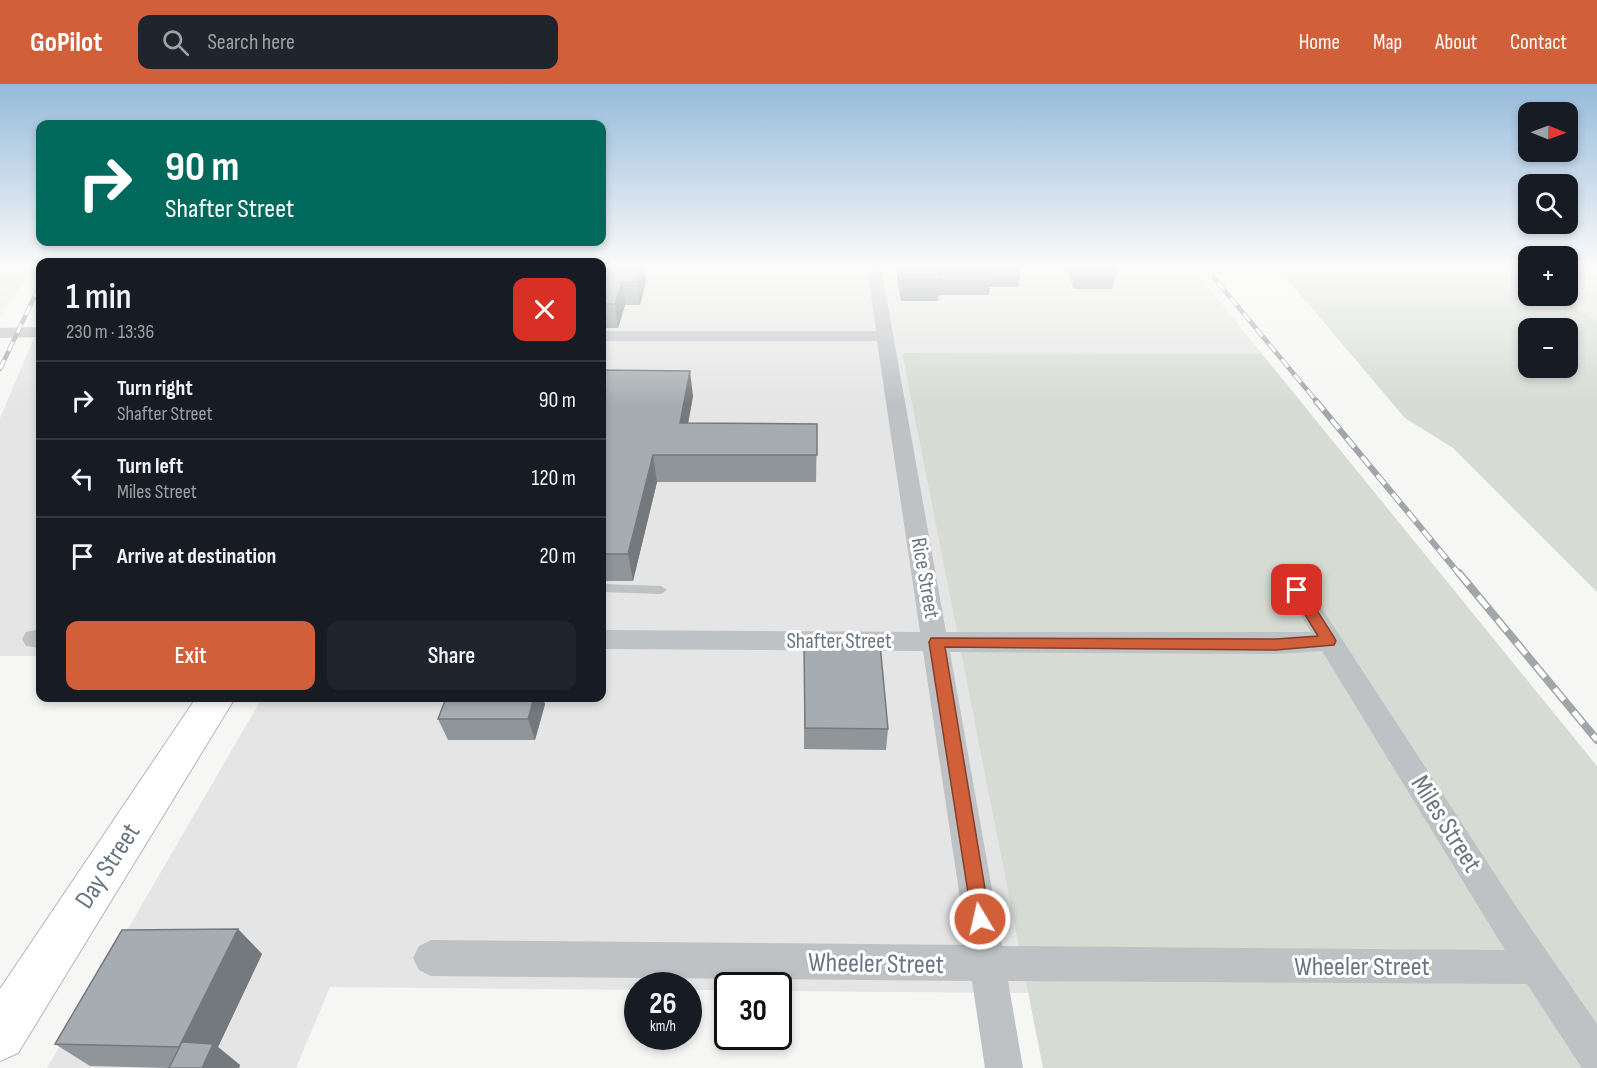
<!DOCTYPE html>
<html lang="en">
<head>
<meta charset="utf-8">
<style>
	:root { --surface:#171b24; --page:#20242c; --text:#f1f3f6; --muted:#9ea1a6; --line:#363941; --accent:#d05f3a }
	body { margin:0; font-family:"Sofia Sans Condensed",sans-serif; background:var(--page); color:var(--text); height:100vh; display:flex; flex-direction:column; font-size:22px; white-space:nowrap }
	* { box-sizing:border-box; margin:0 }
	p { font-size:20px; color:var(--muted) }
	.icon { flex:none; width:33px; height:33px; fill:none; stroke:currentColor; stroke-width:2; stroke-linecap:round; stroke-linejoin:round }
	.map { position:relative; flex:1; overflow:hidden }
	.sheet { position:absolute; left:36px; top:174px; width:570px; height:444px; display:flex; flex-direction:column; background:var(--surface); border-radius:12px; box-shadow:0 3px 9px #0003 }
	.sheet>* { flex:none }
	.top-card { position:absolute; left:36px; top:36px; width:570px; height:126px; border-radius:12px; box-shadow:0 3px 9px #0003; background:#00695c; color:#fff; overflow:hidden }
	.needle { width:39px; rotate:91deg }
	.buttons { position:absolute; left:1518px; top:18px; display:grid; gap:12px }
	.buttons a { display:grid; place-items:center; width:60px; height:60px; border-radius:12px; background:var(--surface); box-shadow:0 3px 9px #0003; font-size:30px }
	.speed { position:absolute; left:624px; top:888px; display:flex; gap:12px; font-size:30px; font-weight:700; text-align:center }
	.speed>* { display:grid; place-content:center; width:78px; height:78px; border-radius:50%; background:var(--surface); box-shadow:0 3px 9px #0003; line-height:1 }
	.speed small { font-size:15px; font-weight:400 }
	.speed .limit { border:3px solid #111; border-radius:9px; background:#fff; color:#111 }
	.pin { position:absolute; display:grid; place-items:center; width:51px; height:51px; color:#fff; margin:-26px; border-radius:12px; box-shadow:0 3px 9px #0006 }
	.me { position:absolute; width:66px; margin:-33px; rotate:351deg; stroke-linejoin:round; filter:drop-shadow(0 0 4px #0008) }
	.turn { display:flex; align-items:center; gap:21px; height:126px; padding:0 30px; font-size:27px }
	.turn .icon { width:78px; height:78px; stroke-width:2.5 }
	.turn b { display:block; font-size:42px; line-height:51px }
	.round { display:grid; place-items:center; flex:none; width:63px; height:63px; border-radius:12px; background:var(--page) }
	.overview { display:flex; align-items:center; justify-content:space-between; height:102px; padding:0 30px }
	h1 { font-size:36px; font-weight:600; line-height:45px }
	.button { display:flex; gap:12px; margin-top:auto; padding:12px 30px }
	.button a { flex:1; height:69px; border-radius:12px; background:var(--accent); color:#fff; font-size:24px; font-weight:600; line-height:69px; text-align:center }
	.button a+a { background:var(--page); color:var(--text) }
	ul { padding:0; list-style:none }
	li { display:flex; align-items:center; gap:18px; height:78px; padding:0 30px; border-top:2px solid var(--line) }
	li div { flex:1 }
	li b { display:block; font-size:22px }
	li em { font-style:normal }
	header { display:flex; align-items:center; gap:36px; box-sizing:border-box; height:84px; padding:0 30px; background:var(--accent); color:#fff }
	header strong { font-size:28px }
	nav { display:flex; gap:33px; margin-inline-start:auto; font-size:21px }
	.search { width:420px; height:54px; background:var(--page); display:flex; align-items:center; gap:15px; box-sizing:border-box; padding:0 21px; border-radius:12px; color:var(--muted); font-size:22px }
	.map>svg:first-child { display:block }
</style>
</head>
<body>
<header>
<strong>GoPilot</strong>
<div class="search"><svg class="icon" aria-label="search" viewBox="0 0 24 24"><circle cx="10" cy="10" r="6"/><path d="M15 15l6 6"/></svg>Search here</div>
<nav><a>Home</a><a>Map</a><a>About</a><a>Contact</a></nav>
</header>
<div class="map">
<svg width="1597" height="984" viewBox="0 0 1597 984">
	<rect width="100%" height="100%" fill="#f6f6f4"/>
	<g fill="#e4e5e4">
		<path d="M602,183h590l70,87 -360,-1 127,640 -250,-2 -1,-5h-50l-1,4h-38l-1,-4h-50l-1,4 -307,-3 -34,81h-249l215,-370h340z"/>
		<path d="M1568,183h29v55l-37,-26h8z"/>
		<path d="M22,200l-22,33v-30z"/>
		<path d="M40,240v332h-40v-238z"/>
	</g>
	<g fill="#d6dbd3" fill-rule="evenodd">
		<path d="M0,183h31l-9,17 -22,3z"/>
		<path d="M1277,183h243l8,6v23h32l37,26v270l-144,-144 -48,-30zM1528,244h40v40h-40z"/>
		<path d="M902,269l360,1 335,412v302h-554z"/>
	</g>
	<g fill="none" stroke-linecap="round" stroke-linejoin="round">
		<g stroke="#b2b6b9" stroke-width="2">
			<path id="primary" d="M196,614h39l-217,355 -18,8v-72z"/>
		</g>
		<path fill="#bec2c5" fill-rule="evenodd" d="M602,500l59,2 6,4 -6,4 -59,-2z"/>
		<g fill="#bec2c5" fill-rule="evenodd">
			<path d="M867,183h14l65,365h365l-26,-42 3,-6 9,-2 9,2 211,324 80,116v44h-15l-55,-84 -519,-3 15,87h-38l-13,-87 -541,-5 -12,-6 -6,-12 6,-12 12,-6 536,5 -44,-294 -321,-2v-19l318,2 -43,-291h-275v-10h274zM1322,567l183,299 -503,-4 -52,-294 326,2z"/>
			<path d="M40,243v10l-40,1v-10z"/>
			<path d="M40,545v19l-14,-2 -4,-7 4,-7z"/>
		</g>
		<use href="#primary" fill="#fff" fill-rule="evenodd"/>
		<g stroke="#a0a6aa" stroke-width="4.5">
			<g id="rail-far2">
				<path d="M1205,183l113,136"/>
				<path d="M0,285l40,-84"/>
			</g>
		</g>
		<g stroke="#a0a6aa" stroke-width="6">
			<path id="rail-far1" d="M1316,317l144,174"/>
		</g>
		<g stroke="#a0a6aa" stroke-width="8">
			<path id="rail" d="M1459,489l138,167"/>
		</g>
		<use href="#rail-far2" stroke="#fff" stroke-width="3" stroke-dasharray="10" stroke-linecap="butt"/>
		<use href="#rail-far1" stroke="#fff" stroke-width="4" stroke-dasharray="12" stroke-linecap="butt"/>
		<use href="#rail" stroke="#fff" stroke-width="5" stroke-dasharray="15" stroke-linecap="butt"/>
	</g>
	<g fill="#8f9599">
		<path d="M602,183h42l2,15 -6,23h-15l-7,23h-16z"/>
		<path d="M896,183h126l-4,20h-28l-1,8h-50l-1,6h-37l-5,-30z"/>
		<path d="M1065,183h49l2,5 -4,17h-38z"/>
		<path d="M602,286l91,26 -5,28h129l-1,58h-159l-24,99h-31z"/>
		<path d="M804,562l84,83 -2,21 -82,-1z"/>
		<path d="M545,620l-10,36h-87l-10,-21z"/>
		<path d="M238,845l24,25 -44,93 22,18 -1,3h-70l-79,-2 -35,-22z"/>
	</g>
	<g fill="#74797d">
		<path d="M641,183h3l2,15 -6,23 -3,-23z"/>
		<path d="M622,198l3,23 -7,23 -3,-24z"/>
		<path d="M690,287l3,25 -10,54 -3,-27z"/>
		<path d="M653,371l4,27 -24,99 -5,-27z"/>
		<path d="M534,614h9l2,6 -10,36 -7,-21z"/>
		<path d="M238,845l24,25 -44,93 22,18 -1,3h-37l-23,-21z"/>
	</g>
	<g fill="#a6adb2" stroke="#74797d" stroke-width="1.5">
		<path d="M602,183h39l-4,15h-15l-7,22h-13z"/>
		<path d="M901,183h89l3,6h-53l1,6h-38z"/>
		<path d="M1076,183h38l2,5 -38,-1z"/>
		<path d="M602,286l88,1 -10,52 137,1v31h-164l-25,99h-26z"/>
		<path d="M880,560l8,85 -83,-1 -1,-82z"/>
		<path d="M446,614h88l-6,21h-90z"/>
		<path d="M238,845l-59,118 -124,-3 67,-114z"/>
		<path d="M182,958l31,2 -11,24h-33z"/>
	</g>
	<linearGradient id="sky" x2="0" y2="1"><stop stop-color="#95badb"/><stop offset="0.57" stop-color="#fbfbfa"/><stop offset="1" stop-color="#fbfbfa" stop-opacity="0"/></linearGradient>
	<rect width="1597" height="321" fill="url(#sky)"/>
	<path fill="#d05f3a" stroke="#873e26" stroke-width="1.5" d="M1297,501l5,2 32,50 2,4 -2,4 -58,5 -331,-3 45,272 -3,6 -7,3 -7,-3 -44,-283 2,-4 345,1 42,-3 -28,-46z"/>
	<g text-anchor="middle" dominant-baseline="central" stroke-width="6" stroke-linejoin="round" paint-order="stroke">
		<g font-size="22" fill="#697681" stroke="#fff">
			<text transform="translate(925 494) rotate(80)">Rice Street</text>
			<text x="839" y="557">Shafter Street</text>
		</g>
		<g font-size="27" fill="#697681" stroke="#fff">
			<text transform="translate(1446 740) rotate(58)">Miles Street</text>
			<text transform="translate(108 782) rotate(-57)">Day Street</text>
			<text transform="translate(876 880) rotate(1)">Wheeler Street</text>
			<text x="1362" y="883">Wheeler Street</text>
		</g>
	</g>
</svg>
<div class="buttons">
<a><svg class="needle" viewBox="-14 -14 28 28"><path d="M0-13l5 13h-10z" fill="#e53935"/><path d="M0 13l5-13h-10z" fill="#9ea1a6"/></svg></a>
<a><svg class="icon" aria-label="search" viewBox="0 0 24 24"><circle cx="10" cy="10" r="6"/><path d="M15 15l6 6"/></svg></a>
<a>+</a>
<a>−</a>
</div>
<div class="speed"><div>26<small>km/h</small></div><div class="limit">30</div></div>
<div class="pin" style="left:1297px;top:506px;background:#d93025"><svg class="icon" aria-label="arrive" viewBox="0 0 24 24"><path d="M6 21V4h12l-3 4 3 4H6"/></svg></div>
<svg class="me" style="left:980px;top:835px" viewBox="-20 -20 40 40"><circle r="17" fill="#d05f3a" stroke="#fff" stroke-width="3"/><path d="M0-11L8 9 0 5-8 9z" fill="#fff"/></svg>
<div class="top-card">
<div class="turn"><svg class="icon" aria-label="right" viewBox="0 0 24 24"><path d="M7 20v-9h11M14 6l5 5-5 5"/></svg><div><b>90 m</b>Shafter Street</div></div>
</div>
<section class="sheet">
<div class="overview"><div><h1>1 min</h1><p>230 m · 13:36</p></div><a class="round" style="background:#d93025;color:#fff"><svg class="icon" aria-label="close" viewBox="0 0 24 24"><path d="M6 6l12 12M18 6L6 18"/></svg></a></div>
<ul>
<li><svg class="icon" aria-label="right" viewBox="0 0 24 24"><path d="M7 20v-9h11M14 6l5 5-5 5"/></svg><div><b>Turn right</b><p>Shafter Street</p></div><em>90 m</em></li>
<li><svg class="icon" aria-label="left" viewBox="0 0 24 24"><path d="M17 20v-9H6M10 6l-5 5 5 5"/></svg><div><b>Turn left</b><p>Miles Street</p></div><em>120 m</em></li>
<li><svg class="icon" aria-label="arrive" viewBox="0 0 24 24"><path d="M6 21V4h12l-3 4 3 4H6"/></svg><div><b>Arrive at destination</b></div><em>20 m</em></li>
</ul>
<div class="button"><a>Exit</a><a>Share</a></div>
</section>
</div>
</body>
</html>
